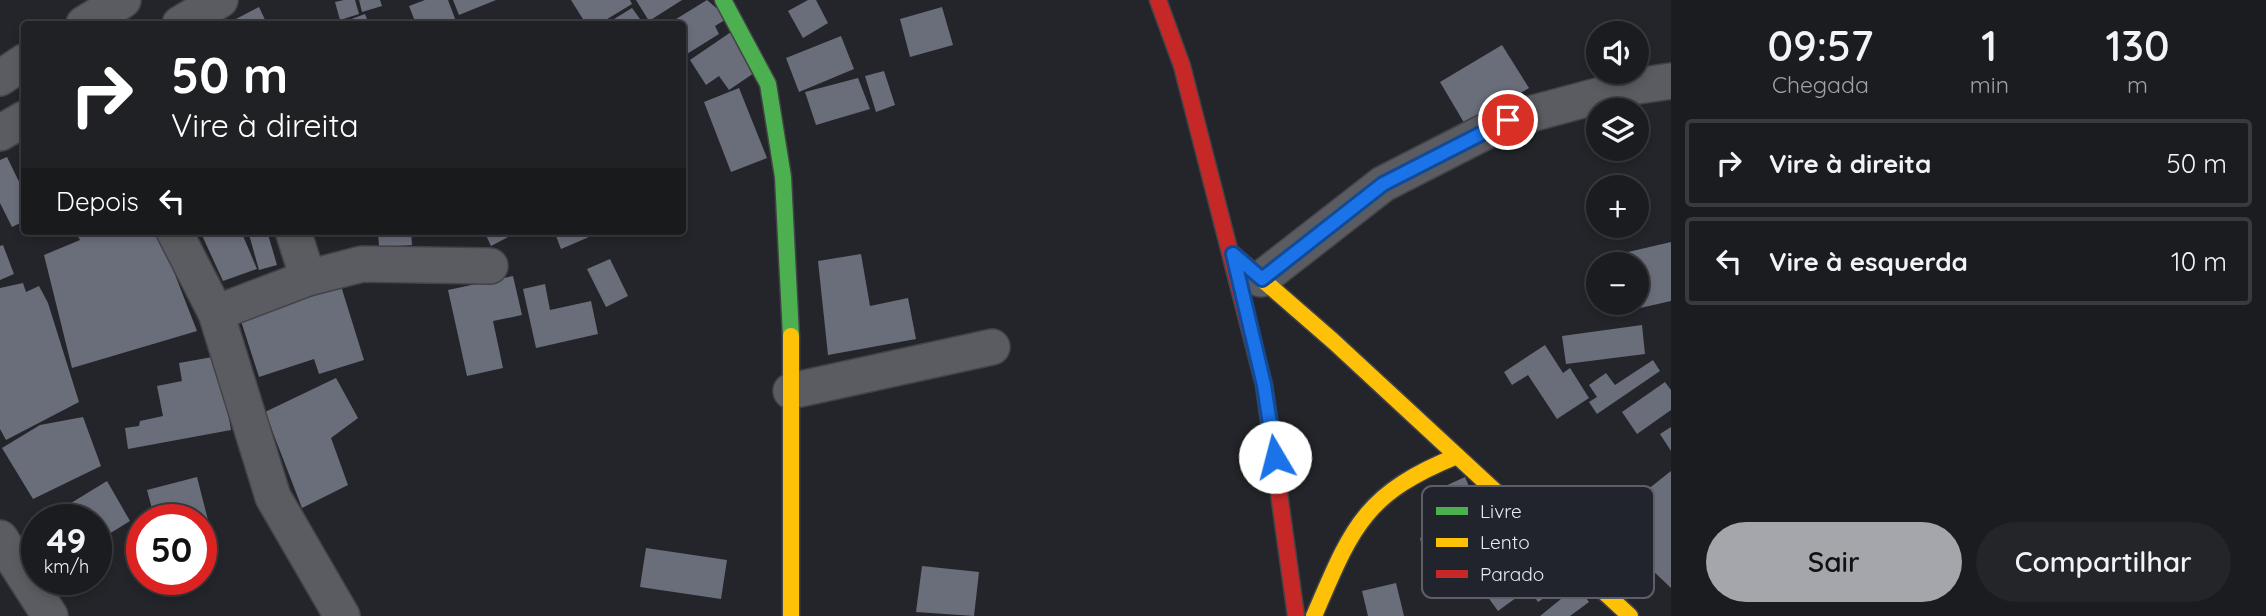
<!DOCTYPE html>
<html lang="pt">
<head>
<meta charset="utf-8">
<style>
	:root { --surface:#1b1c20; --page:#242529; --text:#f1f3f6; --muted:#a0a1a5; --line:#393a3e; --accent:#a4a6ac }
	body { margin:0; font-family:Quicksand,sans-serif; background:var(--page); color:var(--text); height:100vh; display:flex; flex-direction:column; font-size:26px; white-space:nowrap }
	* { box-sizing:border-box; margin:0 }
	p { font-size:23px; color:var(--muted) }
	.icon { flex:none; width:38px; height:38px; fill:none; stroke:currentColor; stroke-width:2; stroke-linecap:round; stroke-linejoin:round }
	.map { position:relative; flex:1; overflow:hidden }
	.panel { display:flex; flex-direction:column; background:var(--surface); width:595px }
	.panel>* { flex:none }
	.banner { position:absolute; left:21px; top:21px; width:665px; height:214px; border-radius:7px; box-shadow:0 4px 10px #0003,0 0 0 2px var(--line); background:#202124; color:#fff; overflow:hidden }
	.fabs { position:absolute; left:1586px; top:21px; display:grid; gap:14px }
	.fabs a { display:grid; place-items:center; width:63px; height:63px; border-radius:50%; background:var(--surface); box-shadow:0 4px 10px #0003,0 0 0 2px var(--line); font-size:35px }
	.speed { position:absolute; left:21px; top:504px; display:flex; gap:14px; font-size:35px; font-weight:700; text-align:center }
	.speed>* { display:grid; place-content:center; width:91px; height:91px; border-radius:50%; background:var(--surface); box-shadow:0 4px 10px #0003,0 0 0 2px var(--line); line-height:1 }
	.speed small { font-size:18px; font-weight:400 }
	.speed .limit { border:10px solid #d22; background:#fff; color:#111 }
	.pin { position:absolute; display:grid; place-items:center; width:60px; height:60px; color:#fff; margin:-30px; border:4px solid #fff; border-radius:50%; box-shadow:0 2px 7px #0007 }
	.me { position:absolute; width:77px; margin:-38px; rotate:352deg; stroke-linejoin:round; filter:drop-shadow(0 0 5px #0008) }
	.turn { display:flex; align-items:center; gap:24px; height:147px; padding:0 35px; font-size:32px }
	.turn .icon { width:91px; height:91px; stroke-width:2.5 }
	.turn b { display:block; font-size:49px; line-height:60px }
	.then { display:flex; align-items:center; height:66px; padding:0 35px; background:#0003; gap:14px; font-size:26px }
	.eta { display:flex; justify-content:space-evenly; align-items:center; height:119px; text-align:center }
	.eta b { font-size:42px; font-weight:600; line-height:49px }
	.cta { display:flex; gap:14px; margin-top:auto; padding:14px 35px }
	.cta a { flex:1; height:80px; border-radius:42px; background:var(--accent); color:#111; font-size:28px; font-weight:600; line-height:80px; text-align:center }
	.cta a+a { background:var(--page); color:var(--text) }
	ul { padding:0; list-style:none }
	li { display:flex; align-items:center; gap:21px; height:88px; margin:0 14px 10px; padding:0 21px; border:4px solid var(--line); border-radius:7px }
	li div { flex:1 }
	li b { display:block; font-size:26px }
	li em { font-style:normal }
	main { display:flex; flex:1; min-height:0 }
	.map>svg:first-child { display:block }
</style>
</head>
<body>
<main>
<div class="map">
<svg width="1671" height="616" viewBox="0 0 1671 616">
	<rect width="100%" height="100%" fill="#24252a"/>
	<g fill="#6a6e7b">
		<path d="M344,0h11l4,14 -19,6 -5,-18z"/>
		<path d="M359,0h21l2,6 -20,6z"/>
		<path d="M425,0h23l9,24h-41l-7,-18z"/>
		<path d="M453,0h43l-37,15z"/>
		<path d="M571,0h59l2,4 -33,20h-13z"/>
		<path d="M636,0h46l-33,21z"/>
		<path d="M707,0l21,18 -13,8 4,8 -37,23v-33h-14z"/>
		<path d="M808,0h8l12,23 -25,15 -15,-27z"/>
		<path d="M259,7l8,17h-31l-2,-4z"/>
		<path d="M942,7l11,38 -43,12 -10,-38z"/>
		<path d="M632,8l8,11 -9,5h-25z"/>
		<path d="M365,14l4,10h-21l-2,-3z"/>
		<path d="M731,32l26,39 -28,19 -10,-14 -13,9 -16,-25z"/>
		<path d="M841,36l13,33 -55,23 -13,-34z"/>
		<path d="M1502,45l27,43 -63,38 -26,-44z"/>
		<path d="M884,71l11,34 -19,7 -11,-36z"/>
		<path d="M858,78l12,31 -54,16 -11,-33z"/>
		<path d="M739,88l28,70 -36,14 -27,-70z"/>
		<path d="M7,157l17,35v29l-12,6 -12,-24v-43z"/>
		<path d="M75,231h83l39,100 -125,37 -28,-113 36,-15z"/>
		<path d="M200,231h41l16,38 -34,12z"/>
		<path d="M248,231h19l10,34 -18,5z"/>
		<path d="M378,231h33l1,14 -33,2z"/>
		<path d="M484,231h29l1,3 -23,12z"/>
		<path d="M554,231h49l-42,18z"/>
		<path d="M1671,242v59l-31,7 -4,-44h-5l-3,-12z"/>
		<path d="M3,245l11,29 -14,6v-34z"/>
		<path d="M861,254l9,52 38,-8 8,41 -88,16 -10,-94z"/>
		<path d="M610,259l18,37 -22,11 -19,-38z"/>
		<path d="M513,276l9,39 -29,6 10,47 -36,8 -19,-86z"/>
		<path d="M23,283l3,9 13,-6 9,17 31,99 -73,38 -6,-11v-141z"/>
		<path d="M545,284l5,26 41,-9 7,33 -62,14 -13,-59z"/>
		<path d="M341,286l23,74 -45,14 -5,-15 -55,18 -19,-59z"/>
		<path d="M1642,325l3,29 -79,10 -4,-28z"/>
		<path d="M1545,345l18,28 7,-5 19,30 -32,21 -29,-44 -16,10 -8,-13z"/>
		<path d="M218,356l13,74 -103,19 -3,-21 14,-2 1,-5 23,-5 -6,-30 25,-5 -3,-18z"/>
		<path d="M1653,360l7,11 -63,43 -8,-12 8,-5 -8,-12 17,-12 9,12z"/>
		<path d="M336,378l22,40 -27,20 17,47 -46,23 -37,-96z"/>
		<path d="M1665,382l6,8v20l-34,24 -15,-22z"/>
		<path d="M83,417l18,49 -68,33 -31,-51 38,-23z"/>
		<path d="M1671,427v24l-11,-17z"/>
		<path d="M1671,471v117l-43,-41 9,-10 -19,-24z"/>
		<path d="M197,477l13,51 -9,2v-10h-46l-8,-30z"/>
		<path d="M1465,477l11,26 -12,5 6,15 -15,7 -15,-32 -6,4 -4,-9z"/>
		<path d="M107,481l23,40 -34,21v-22h-33l-5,-9z"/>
		<path d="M1439,533l5,21 -19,5 -5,-21z"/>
		<path d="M646,548l81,12 -6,39 -81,-12z"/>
		<path d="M1542,561l17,27 -21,14 -17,-26z"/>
		<path d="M1509,563l19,26 -30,22 -19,-26z"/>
		<path d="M922,566l57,6 -5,44 -58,-4z"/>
		<path d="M1396,583l8,33h-36l-6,-25z"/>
		<path d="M1577,586l12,16 -19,14h-30z"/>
	</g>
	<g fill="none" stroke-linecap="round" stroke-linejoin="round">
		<g stroke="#424347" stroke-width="38">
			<g id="street">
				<path d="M84,24l39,-24"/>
				<path d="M180,24l40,-24"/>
				<path d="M0,78l24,-16"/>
				<path d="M0,133l24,-14"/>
				<path d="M174,231l42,82 57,184 69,119"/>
				<path d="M293,231l15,47"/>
				<path d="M1261,279l122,-95 125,-64 123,-33 40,-6"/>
				<path d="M216,313l92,-35 54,-14 128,2"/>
				<path d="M791,391l201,-44"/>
				<path d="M0,538l50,78"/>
			</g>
		</g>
		<g stroke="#424347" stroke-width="19">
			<path id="fast" d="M723,0l45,84 15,93 8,159"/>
		</g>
		<g stroke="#424347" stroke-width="19">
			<g id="slow">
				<path d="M1233,254l100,87 297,275"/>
				<path d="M791,336v280"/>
				<path d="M1314,616c38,-88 49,-122 143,-160"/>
			</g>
		</g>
		<g stroke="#424347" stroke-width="19">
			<path id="jam" d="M1158,0l24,66 82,319 32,231"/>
		</g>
		<use href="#street" stroke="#5b5c61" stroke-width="35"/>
		<use href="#fast" stroke="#4caf50" stroke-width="16"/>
		<use href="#slow" stroke="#ffc107" stroke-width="16"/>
		<use href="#jam" stroke="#c62828" stroke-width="16"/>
	</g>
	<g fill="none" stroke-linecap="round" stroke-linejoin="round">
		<g stroke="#114b97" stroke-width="18">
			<path id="route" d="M1275,457l-11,-72 -31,-131 29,25 121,-95 125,-64"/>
		</g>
		<use href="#route" stroke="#1a73e8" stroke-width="12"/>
	</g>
	<rect x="1422" y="486" width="232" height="112" rx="10" fill="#21232d" stroke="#5d5f68" stroke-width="2"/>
	<rect x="1436" y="507" width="32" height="8" fill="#4caf50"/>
	<rect x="1436" y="538" width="32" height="9" fill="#ffc107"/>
	<rect x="1436" y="570" width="32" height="8" fill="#c62828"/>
	<g font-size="19" fill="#e9ebf2">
		<text x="1480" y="518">Livre</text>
		<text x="1480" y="549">Lento</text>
		<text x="1480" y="581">Parado</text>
	</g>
</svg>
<div class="fabs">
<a><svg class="icon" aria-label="sound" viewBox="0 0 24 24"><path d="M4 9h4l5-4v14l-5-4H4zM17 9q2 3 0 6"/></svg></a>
<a><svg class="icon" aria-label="layers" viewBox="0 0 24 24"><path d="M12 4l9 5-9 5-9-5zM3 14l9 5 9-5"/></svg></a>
<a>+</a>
<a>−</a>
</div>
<div class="speed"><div>49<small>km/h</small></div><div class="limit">50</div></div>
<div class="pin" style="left:1508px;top:120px;background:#d93025"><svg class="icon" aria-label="arrive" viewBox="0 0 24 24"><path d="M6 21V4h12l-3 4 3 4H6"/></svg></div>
<svg class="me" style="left:1275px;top:457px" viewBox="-20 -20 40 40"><circle r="19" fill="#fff"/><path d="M0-13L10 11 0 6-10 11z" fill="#1a73e8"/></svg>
<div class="banner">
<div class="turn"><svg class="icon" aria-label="right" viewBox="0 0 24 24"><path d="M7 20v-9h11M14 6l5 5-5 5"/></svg><div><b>50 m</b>Vire à direita</div></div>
<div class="then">Depois<svg class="icon" aria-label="left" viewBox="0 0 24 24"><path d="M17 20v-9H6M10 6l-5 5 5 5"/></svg></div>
</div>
</div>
<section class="panel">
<div class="eta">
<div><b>09:57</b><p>Chegada</p></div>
<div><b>1</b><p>min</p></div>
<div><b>130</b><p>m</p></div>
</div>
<ul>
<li><svg class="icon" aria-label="right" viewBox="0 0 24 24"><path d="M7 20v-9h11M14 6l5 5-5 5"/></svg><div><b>Vire à direita</b></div><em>50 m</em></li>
<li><svg class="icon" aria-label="left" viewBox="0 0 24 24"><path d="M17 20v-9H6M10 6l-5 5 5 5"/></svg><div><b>Vire à esquerda</b></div><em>10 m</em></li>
</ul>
<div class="cta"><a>Sair</a><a>Compartilhar</a></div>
</section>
</main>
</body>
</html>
